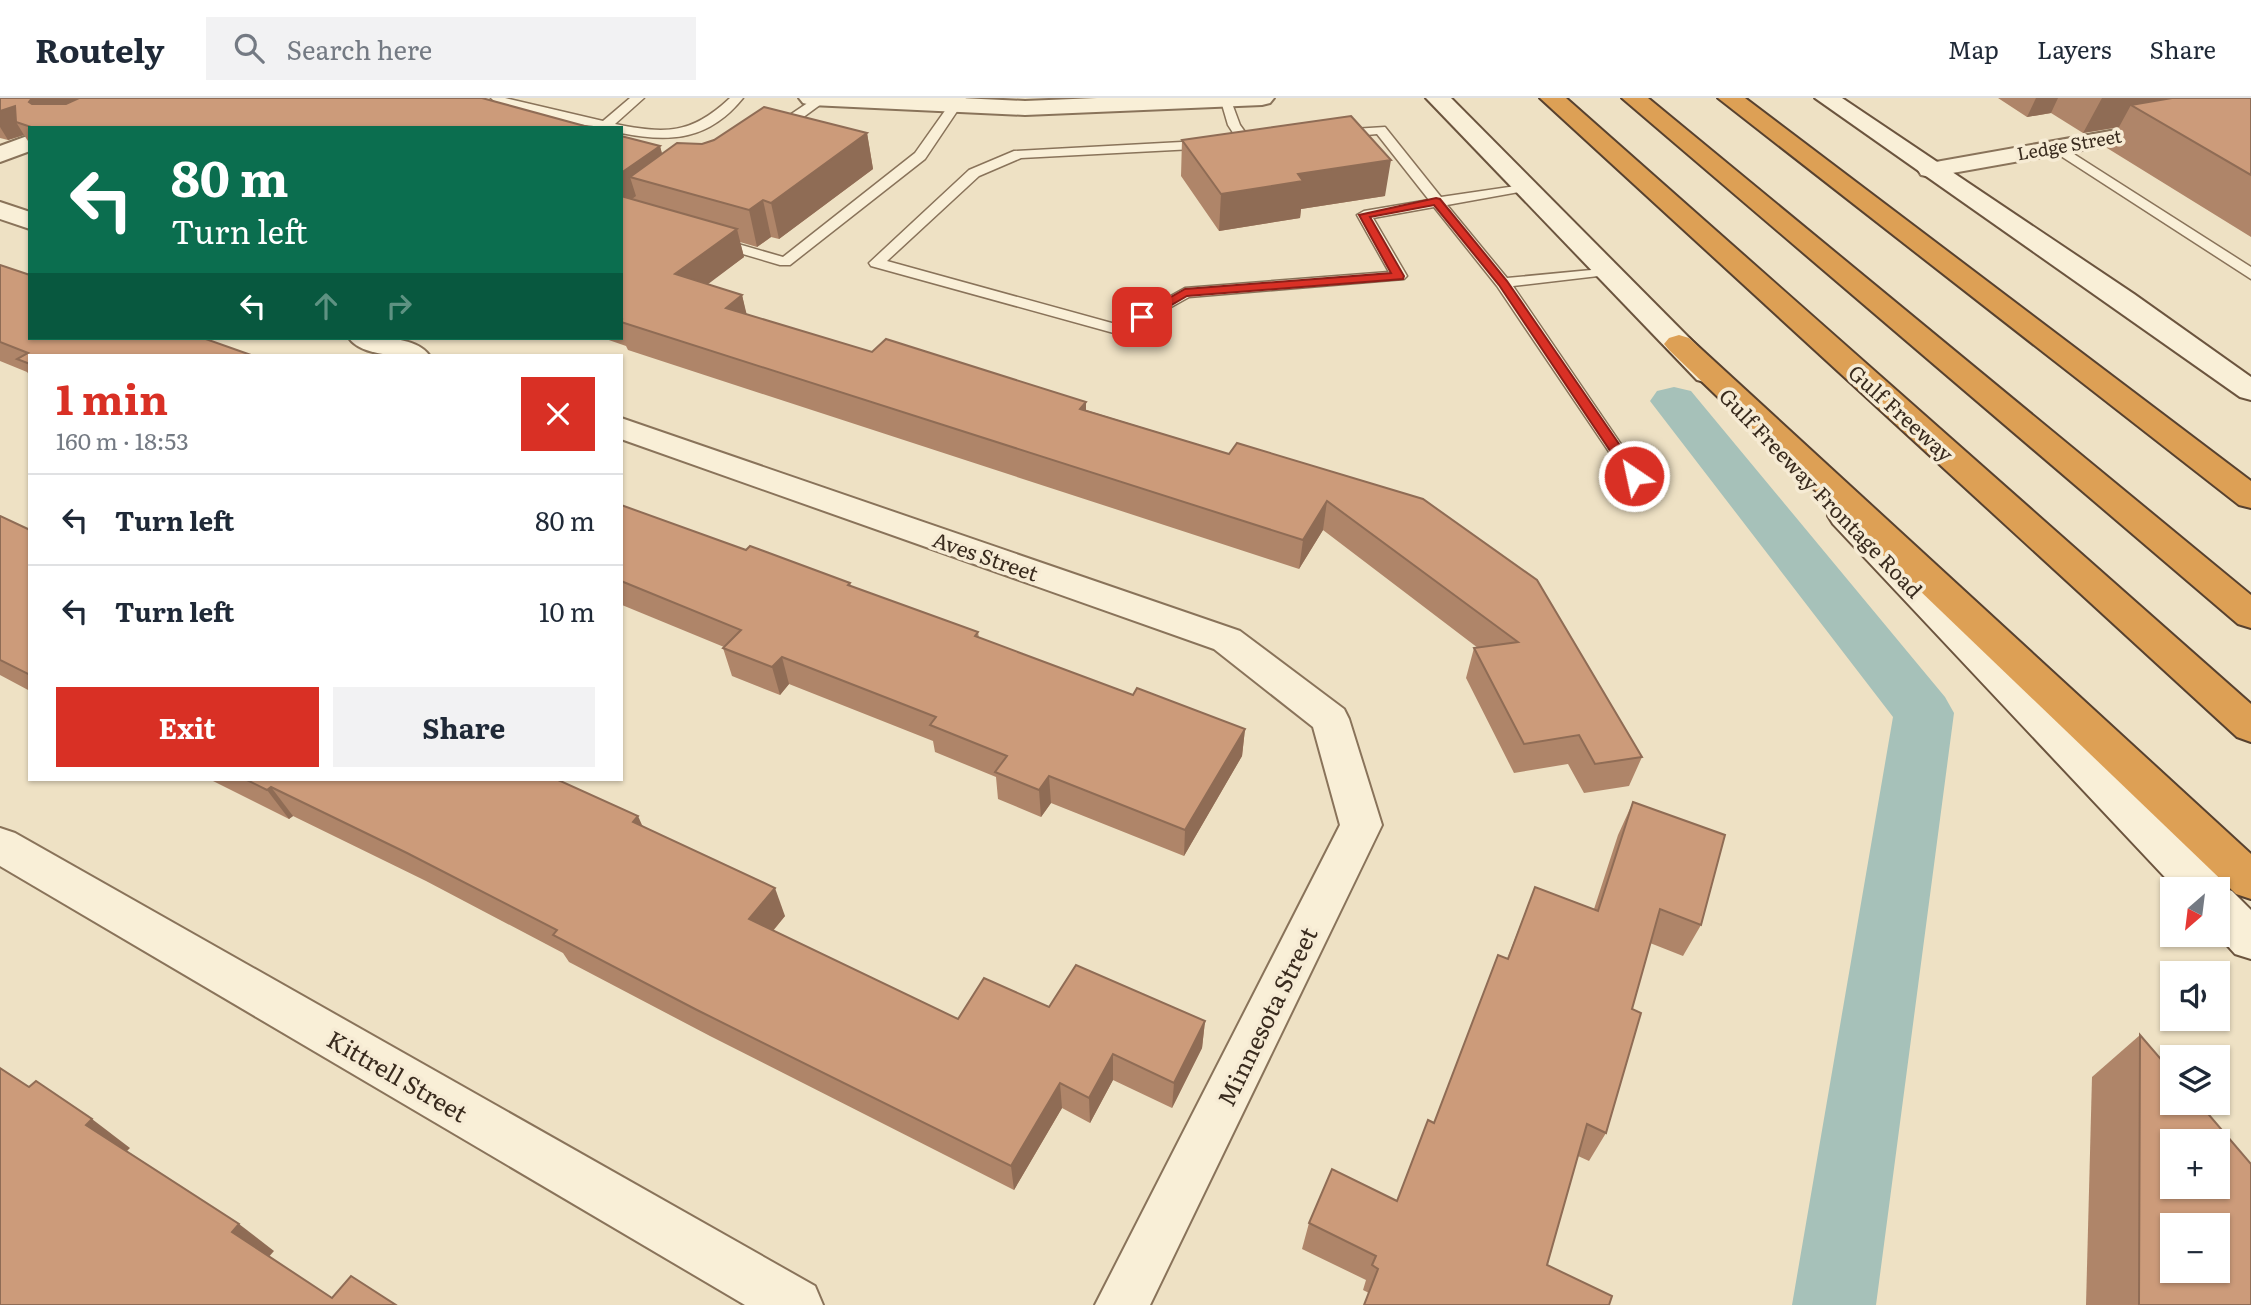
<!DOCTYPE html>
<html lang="en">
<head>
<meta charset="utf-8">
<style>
	:root { --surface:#fff; --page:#f2f2f3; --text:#1f2937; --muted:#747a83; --line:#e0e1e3; --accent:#d93025 }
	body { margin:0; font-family:Literata,serif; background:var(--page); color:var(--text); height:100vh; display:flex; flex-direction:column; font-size:26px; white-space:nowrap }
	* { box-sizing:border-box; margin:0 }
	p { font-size:23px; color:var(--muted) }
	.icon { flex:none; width:38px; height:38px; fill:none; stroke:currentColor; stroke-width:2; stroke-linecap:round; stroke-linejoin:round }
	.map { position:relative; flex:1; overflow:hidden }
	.details { position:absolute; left:28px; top:256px; width:595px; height:427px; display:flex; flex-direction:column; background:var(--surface); border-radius:0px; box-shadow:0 2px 5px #0004 }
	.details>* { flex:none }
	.guide { position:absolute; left:28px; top:28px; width:595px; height:214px; border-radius:0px; box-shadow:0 2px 5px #0004; background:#0b6e4f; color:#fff; overflow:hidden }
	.needle { width:46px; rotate:208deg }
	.tools { position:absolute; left:2160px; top:779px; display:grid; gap:14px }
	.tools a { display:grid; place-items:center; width:70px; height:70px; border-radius:0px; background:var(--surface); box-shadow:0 2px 5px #0004; font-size:35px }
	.pin { position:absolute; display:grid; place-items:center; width:60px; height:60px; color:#fff; margin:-30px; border-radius:14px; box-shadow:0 4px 10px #0006 }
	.me { position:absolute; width:77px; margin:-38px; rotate:326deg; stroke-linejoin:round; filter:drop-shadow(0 0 5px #0008) }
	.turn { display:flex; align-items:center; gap:24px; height:147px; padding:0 28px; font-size:32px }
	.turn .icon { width:91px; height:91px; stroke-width:2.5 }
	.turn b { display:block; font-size:49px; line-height:60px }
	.lanes { display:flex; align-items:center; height:66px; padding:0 28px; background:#0003; justify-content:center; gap:35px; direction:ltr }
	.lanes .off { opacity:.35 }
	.round { display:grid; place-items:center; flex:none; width:74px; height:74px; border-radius:0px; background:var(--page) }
	.summary { display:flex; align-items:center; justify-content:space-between; height:119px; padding:0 28px }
	h1 { font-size:42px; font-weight:700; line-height:52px; color:var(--accent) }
	.button { display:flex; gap:14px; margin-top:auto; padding:14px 28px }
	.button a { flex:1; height:80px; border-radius:0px; background:var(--accent); color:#fff; font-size:28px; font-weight:700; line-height:80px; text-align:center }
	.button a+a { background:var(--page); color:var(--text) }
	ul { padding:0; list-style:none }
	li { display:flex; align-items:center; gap:21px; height:91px; padding:0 28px; border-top:2px solid var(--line) }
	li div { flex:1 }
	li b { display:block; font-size:26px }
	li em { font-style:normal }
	header { display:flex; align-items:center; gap:42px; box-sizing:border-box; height:98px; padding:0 35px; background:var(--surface); border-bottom:2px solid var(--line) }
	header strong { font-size:33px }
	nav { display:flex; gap:38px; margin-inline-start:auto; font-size:24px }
	.search { width:490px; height:63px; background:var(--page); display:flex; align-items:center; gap:18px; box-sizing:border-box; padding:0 24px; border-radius:0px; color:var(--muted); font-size:26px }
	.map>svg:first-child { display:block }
</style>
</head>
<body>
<header>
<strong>Routely</strong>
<div class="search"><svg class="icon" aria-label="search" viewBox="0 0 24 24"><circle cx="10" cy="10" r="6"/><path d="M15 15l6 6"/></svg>Search here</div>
<nav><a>Map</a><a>Layers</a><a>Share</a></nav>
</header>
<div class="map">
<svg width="2251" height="1207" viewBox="0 0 2251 1207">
	<rect width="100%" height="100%" fill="#eee1c4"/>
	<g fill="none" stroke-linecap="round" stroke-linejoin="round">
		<path fill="#a6c1b9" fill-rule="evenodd" d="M1674,289l17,4 254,306 9,16 -78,592h-84l101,-588 -243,-316 7,-10z"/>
		<g stroke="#89735a" stroke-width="3">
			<g id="service">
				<path d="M491,0h14l98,23 27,-23h14l-29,26c50,10 76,11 115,-26h13c-34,42 -72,45 -122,35v-5c-26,0 -114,-12 -130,-30z"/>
				<path d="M815,0l13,1 -49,36h-10v-6z"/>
				<path d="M954,0h12l-41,61 -135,106h-10l-71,-21 -2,-3 7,-4 69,20 132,-104z"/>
				<path d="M1223,0h7l10,27 13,18 -2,3 -230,12 -42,18 -92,85 232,64 66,-37 204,-16 -32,-57 7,-4 65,-11 -52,-66 -40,4 -7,-4 7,-4 48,-3 56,70 89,-13v6l-83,15 60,73 105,-10 2,3 -7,4 -94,11 127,186 3,4 -3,4h-12l-131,-194 -63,-79 -61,11 34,58 -3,3 -215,18 -68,38 -250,-69 -2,-3 100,-93 45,-19 223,-12 -9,-14 -7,-24z"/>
				<path d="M2055,44l196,125v12l-201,-130 -2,-3z"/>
			</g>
		</g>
		<g stroke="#89735a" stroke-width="4">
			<g id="minor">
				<path d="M799,0h161l65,3 72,-3h177l-4,5 -8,2 -237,10 -214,-10 -8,-2z"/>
				<path d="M2251,8v14l-321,57 -9,-2 -3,-5 3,-5 9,-2z"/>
				<path d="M30,37v16l-30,11v-16z"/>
				<path d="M0,104l30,10v17l-30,-10z"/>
				<path d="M349,240c22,-1 66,-3 80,17 -22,1 -66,3 -80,-17z"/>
				<path d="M621,320l619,213 104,78 5,10 33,106 -232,480h-55l245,-480 -27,-98 -99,-78 -593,-210z"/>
				<path d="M0,730l15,5 800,453 8,19h-78l-745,-439z"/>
			</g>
		</g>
		<g stroke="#6b543e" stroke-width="4">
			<g id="secondary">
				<path d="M1426,0h25l268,270 4,6 -4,6 -11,3 -11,-3z"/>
				<path d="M1815,0h27l292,196 117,83v23l-11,-3z"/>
				<path d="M1845,407l12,3 361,368 6,12 8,3 19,19v49l-16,-5 -18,-20v-45h-41l-343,-365 -5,-8 5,-8z"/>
			</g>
		</g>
		<g stroke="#57412f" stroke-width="4">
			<g id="motorway">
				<path d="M1540,0h26l685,606v38l-14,-5z"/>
				<path d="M1622,0h26l603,497v33l-13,-4z"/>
				<path d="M1718,0h27l506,383v27l-12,-3z"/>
				<path d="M1679,237l10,3 562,516v45l-15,-5 -567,-544 -5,-6 5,-6z"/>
			</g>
		</g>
		<use href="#service" fill="#f9efd7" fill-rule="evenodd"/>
		<use href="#minor" fill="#f9efd7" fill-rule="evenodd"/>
		<use href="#secondary" fill="#f9efd7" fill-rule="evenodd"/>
		<use href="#motorway" fill="#dda055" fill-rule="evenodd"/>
	</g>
	<g fill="#af8569">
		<path d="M0,0l592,30h-562v16l-6,-9 -16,5 -8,-2z"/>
		<path d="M1998,0h253v139l-144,-89 12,-21 -36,6 -32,-20 -24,4z"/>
		<path d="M867,35l6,36 -94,70 -8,-2 -14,10 -17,-5 4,15 -37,27 35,11 4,19 126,38 214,58 143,44 194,45 219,258 -13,29 -45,7 -16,-29 -54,9 -48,-95 8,-30h4l-155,-118 -24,39 -671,-219 -2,-4 -23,-8h18v-202l39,10 2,8 40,-10z"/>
		<path d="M1182,42l203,56 -84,13 -1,9 -81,13 -38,-55z"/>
		<path d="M0,167l30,90v21l-3,-4 -27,-11z"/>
		<path d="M621,407l125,45 104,33 1,3 127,46 1,6 154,57 112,34 -3,27 -58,100 -133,-53 -10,14 -43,-18 -2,-22 -61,-25 -2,-11 -144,-57 -9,11 -48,-19 -9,-28 1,-1 -102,-42 -1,1z"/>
		<path d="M0,418l30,14v161l-30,-16z"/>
		<path d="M209,681h347l87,47 142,90 -12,15 185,88 91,-12 156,14 -3,27 -30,60 -59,-28 -23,43 -28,-15 -48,82 -304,-154 -141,-74 -6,-9 -137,-72 -133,-65 -4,3z"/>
		<path d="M1633,704l68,123 -18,31 -33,-13 -18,66 -26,124 -17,28 -11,-5 -209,137 -6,-3 3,-10 -64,-31 7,-26 88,-22 37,-79 73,-163 28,-72 59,22 24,-74z"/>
		<path d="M2140,937l111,270h-165l6,-228z"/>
	</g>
	<g fill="#8f6c55">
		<path d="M32,0h69l-50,23 -22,-19z"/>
		<path d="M2036,0h22l-7,15 -24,4z"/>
		<path d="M2102,0h114l-85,7 -12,22 -36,6z"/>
		<path d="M15,8l1,16 8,13 -16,5 -8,-13v-16z"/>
		<path d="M867,35l6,36 -94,70 -8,-36z"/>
		<path d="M660,48l7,27 -37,4 6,19 -15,11v-34z"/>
		<path d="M1391,62l-6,36 -84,13 -1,9 -81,13 2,-37 77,-20z"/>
		<path d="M763,102l8,37 -14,10 -8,-37z"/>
		<path d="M737,131l7,28 -61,46 -8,-29z"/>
		<path d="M742,197l7,29 -23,-16z"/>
		<path d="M1086,304v29l-6,-22z"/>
		<path d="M1327,403l-4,29 -24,39 4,-29z"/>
		<path d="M782,559l7,27 -9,11 -8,-28z"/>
		<path d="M1245,631l-3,27 -58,100 1,-26z"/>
		<path d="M1049,678l2,27 -10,14 -2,-27z"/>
		<path d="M271,689l22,29 -4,3 -22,-29z"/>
		<path d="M638,718l13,29 -18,-23z"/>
		<path d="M775,790l10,28 -26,31 -10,-28z"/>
		<path d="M1205,923l-3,27 -30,60 2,-25z"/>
		<path d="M1113,956v26l-23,43 -1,-25z"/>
		<path d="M1060,985l2,25 -48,82 -3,-24z"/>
		<path d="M92,1021l38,29 -6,6 -38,-29z"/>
		<path d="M239,1126l35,27 -7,8 -35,-27z"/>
	</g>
	<g fill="#cc9b7a" stroke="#8f6c55" stroke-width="2" fill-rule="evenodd">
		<path d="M0,0h32l-3,4 3,2h34l13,-6h403l110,30h-558l-18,-6 -1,-16 -15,5z"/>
		<path d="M2172,0h79v77l-120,-70z"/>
		<path d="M764,9l103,26 -96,70 -8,-3 -14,10 -119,-33 47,-34 25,1 12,-4z"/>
		<path d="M1351,18l40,44 -93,14 5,7 -82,13 -39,-54z"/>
		<path d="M621,38l39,10 -39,27z"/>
		<path d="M621,98l116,33 -62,45 67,21 -16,13 146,44 14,-13 200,63 -6,7 149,45 8,-11 186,56 114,81 105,177 -47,7 -16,-29 -55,9 -50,-96 44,-6 -191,-141 -24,39 -682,-218v-2l1,-1 -1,-1z"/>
		<path d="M0,167l30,10v63h173l48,17h-221v9l-13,-5 11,-6 -28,-11z"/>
		<path d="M621,407l125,45 4,-4 100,37 -2,2 130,47 -3,4 158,59 4,-7 108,41 -60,101 -136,-54 -10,14 -44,-18 12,-16 -77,-31 6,-8 -154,-60 -10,10 -49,-19 18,-18 -120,-49z"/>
		<path d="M0,418l30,14v145l-30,-15z"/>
		<path d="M245,681h311l82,37 -5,6 142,66 -26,31 209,100 26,-41 65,29 27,-42 129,56 -31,62 -61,-29 -24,44 -29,-15 -49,83 -314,-156 -144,-75 4,-5 -150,-77 -136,-66 -4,3z"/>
		<path d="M1633,704l92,33 -24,90 -41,-16 -28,100 9,4 -35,120 -19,-9 -40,141 65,31 -3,9h-245l14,-36 -6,-4 4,-9 -67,-33 23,-54 65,32 31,-81 6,3 64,-168 10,4 27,-72 63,24z"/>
		<path d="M2140,937l32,37v30h26l53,62v141h-112zM2172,1043h45v45h-45zM2172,1127h45v45h-45z"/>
		<path d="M0,970l29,19 7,-6 56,38 -6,6 153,99 -7,8 100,66 19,-22 45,29h-396z"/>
	</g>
	<path fill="#d93025" stroke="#8d1f18" stroke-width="2" d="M1436,100l4,1 67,82 132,192v6h-10l-130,-194 -65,-80 -64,12 34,59 -1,3 -216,17 -41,24 -10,-3 49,-28 206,-16 -32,-58z"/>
	<g text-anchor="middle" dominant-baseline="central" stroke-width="7" stroke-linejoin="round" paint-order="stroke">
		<g font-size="18" fill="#392b1e" stroke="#f6ebd4">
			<text transform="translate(2069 46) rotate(-10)">Ledge Street</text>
		</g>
		<g font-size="21" fill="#392b1e" stroke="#f6ebd4">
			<text transform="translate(1902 314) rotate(42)">Gulf Freeway</text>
			<text transform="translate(1822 394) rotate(46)">Gulf Freeway Frontage Road</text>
			<text transform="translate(986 457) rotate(19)">Aves Street</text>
		</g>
		<g font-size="24" fill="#392b1e" stroke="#f6ebd4">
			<text transform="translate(1266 918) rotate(-64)">Minnesota Street</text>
			<text transform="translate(398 977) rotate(30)">Kittrell Street</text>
		</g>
	</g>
</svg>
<div class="tools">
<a><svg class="needle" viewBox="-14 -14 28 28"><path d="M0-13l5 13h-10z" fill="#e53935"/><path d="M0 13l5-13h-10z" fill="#747a83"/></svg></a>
<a><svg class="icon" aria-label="sound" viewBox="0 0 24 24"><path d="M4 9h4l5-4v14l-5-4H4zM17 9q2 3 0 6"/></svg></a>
<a><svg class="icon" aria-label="layers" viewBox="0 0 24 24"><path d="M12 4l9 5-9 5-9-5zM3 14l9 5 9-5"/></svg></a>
<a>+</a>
<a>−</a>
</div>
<div class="pin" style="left:1142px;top:219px;background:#d93025"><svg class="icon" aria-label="arrive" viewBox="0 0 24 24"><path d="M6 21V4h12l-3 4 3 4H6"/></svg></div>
<svg class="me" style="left:1634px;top:378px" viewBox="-20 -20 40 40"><circle r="17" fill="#d93025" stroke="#fff" stroke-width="3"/><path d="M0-11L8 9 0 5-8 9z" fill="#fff"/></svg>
<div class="guide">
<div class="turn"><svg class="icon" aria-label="left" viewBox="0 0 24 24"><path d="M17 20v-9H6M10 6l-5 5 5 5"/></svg><div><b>80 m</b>Turn left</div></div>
<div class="lanes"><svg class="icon" aria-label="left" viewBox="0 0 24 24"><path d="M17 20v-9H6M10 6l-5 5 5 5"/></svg><svg class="icon off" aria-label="ahead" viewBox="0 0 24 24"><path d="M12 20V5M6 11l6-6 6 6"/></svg><svg class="icon off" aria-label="right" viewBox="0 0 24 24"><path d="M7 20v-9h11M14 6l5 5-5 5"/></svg></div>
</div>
<section class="details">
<div class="summary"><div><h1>1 min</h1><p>160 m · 18:53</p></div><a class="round" style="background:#d93025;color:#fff"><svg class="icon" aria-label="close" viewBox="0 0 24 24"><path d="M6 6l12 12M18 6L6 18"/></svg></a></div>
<ul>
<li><svg class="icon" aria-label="left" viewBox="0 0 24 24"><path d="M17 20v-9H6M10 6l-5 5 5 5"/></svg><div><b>Turn left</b></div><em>80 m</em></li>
<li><svg class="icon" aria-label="left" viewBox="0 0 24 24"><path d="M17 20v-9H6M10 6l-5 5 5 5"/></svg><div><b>Turn left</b></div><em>10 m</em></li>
</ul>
<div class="button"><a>Exit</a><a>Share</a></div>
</section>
</div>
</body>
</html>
